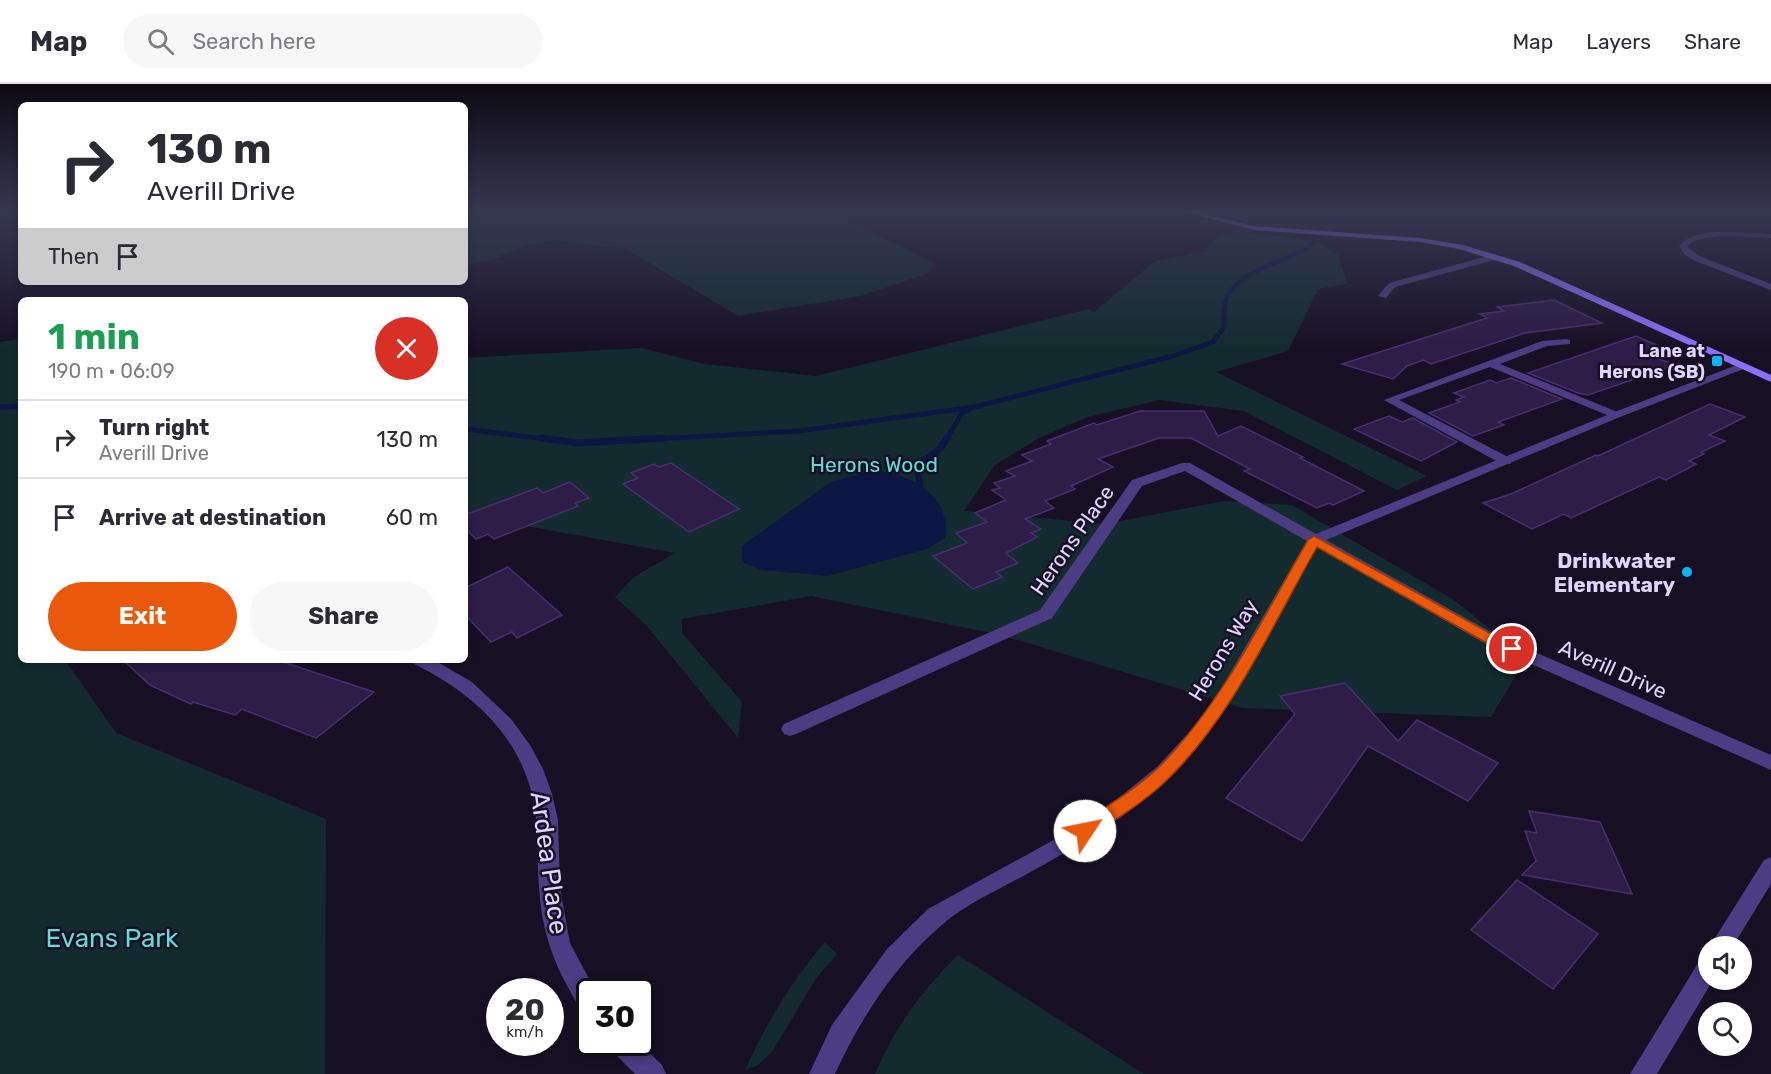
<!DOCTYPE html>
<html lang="en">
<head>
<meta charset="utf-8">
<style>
	:root { --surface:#fff; --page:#f7f7f7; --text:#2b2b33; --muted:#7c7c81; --line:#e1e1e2; --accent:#ea580c }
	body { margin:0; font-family:Rubik,sans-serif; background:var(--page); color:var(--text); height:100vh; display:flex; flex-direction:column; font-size:22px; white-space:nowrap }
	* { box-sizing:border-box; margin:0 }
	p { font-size:20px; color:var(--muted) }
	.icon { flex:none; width:33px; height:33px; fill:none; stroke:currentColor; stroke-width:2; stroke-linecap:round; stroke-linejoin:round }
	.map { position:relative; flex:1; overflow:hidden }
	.details { position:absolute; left:18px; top:213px; width:450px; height:366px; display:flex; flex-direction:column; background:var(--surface); border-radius:9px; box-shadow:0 3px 9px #0003 }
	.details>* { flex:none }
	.top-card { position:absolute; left:18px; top:18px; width:450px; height:183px; border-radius:9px; box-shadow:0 3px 9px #0003; background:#fff; color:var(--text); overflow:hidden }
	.tools { position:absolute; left:1698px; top:852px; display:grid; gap:12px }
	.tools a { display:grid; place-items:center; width:54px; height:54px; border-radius:50%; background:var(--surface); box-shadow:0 3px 9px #0003; font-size:30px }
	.speed { position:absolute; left:486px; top:894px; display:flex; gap:12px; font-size:30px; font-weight:700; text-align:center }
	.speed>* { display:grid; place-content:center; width:78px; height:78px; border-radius:50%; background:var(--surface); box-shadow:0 3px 9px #0003; line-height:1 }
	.speed small { font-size:15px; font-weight:400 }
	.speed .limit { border:3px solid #111; border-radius:9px; background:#fff; color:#111 }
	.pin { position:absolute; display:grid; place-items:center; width:51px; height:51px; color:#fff; margin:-26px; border:3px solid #fff; border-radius:50%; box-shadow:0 2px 6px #0007 }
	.me { position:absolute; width:66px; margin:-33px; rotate:56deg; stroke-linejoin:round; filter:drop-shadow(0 0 4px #0008) }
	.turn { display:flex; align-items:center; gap:21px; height:126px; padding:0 30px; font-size:27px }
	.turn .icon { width:78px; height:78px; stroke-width:2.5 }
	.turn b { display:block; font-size:42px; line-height:51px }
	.then { display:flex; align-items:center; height:57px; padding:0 30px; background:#0003; gap:12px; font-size:22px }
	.round { display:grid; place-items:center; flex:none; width:63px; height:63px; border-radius:32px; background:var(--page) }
	.headline { display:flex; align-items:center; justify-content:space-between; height:102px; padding:0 30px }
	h1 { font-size:36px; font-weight:700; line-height:45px; color:#1e9e55 }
	.action { display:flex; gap:12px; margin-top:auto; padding:12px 30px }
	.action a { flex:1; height:69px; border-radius:36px; background:var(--accent); color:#fff; font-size:24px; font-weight:700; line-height:69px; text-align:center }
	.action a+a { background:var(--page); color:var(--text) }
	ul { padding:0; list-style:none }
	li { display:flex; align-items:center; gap:18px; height:78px; padding:0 30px; border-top:2px solid var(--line) }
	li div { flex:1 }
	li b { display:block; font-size:22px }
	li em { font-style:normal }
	header { display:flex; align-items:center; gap:36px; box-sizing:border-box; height:84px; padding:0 30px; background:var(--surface); border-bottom:2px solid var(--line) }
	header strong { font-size:28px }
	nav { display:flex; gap:33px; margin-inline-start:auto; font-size:21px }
	.search { width:420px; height:54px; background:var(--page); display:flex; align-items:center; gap:15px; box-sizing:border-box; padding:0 21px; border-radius:33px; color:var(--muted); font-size:22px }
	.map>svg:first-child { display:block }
</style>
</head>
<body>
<header>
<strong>Map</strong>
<div class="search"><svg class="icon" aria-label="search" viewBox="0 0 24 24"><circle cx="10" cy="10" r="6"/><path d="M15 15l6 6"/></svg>Search here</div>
<nav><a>Map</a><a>Layers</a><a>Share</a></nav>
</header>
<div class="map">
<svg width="1771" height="990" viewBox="0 0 1771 990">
	<rect width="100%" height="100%" fill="#171025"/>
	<g fill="#132b2f">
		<path d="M512,127h309l17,5 96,47 -5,10 -68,23 -123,20 -112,-67 -71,-9 -27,5 -40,16 -23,4v-41l42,-9z"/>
		<path d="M1474,127h90l-31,5z"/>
		<path d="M1236,147l80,10 22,14 9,29 -29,5 -30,62 -72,21 211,104 -30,14 -153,-79 -85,-11 -71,17 -49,21 -44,27 -31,46 141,13 119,-23 68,4 162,95 72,58 -35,59 -248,-9 -242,-73 -190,-39 -129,23v14l60,69 -4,36 -91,-112 -32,-29 19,-20 41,-24 -210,-38v-157l177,-10 62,16 112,12 273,-67 5,3 61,-51 51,-10 9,-13z"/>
		<path d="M21,255v321h44l51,73 210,86 -1,255h-325v-732z"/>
		<path d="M825,858l12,12 -22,26 -43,72 -14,13 -13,5c21,-47 47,-89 80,-128z"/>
		<path d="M958,871l186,119h-269c20,-47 47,-84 83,-119z"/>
	</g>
	<path fill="#0c1642" d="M872,386c37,3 80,25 73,68l-18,11 -99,27 -66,-6 -20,-8v-16l87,-63z"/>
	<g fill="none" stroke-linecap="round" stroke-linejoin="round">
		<path stroke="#0c1642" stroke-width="4.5" d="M1224,228c0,-39 56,-48 83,-64 9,-6 16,-15 24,-22v-15"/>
		<g stroke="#0c1642" stroke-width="5">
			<path d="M0,323l21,-1"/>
			<path d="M465,345l88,11"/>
			<path d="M635,356l164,-9 175,-24 199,-51 40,-14 11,-15v-17"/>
			<path d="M946,356l16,-27 8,-4"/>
		</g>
		<g stroke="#0c1642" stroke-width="7">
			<path d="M541,354l37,5 85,-5"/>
			<path d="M920,401l-3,-19 24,-18 6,-10"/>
		</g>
	</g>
	<g fill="#2c1c46" stroke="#482f71" stroke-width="1.5">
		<path d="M1554,216l48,23 -77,10 -94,31 -8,-4 -16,6 -14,13 -51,-15 145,-46 -7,-4 24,-3 -7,-4z"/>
		<path d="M1636,252l38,17 -21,4 23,8 -88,30 -10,-2 -50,-20z"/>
		<path d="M1511,294l51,21 -64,23 6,3 -31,11 -44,-23 31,-11 -4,-2 8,-3 -10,-4 36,-13 6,3z"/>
		<path d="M1710,320l35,13 -36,18 16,6 -24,11 3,2 -15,7 7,3 -30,16 -7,-3 -88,41 -7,-4 -32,15 -49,-26 28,-9 85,-39 2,1z"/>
		<path d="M1140,327h64l14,25 23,-10 62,31 -3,1 64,33 -31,14 -4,-2 -12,5 -73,-37 6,-2 -59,-31h-32l-61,21 15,8 -42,19 4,3 -30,12 9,7 -29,11 16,10 -10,4 6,4 -31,16 12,10 -22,9 6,5 -29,12 -40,-33 34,-13 -11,-10 31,-11 -12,-9 31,-13 -14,-10 8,-2 -6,-5 21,-7 -9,-5 26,-10 -10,-6 29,-11 -4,-3 47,-18 3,2z"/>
		<path d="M1389,332l13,6 11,-4 44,24 -36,19 -67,-32z"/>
		<path d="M671,379l68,46 -50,23 -66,-48 15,-6 -7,-5 23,-9 5,3z"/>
		<path d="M570,398l19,16 -14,5 3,3 -84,33 -6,-5 -12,5 -11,-11v-13l72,-27 6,5z"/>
		<path d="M508,483l54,48 -45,23 -5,-6 -21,10 -26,-27v-27z"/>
		<path d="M123,576h154l97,32 -58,46 -74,-29 -7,6 -42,-13 -2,2 -41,-19z"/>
		<path d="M1345,599l53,58 19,-21 81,43 -30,38 -100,-55 -66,95 -76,-43 69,-84 -15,-18z"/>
		<path d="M1529,727l71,11 32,72 -110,-19 14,-14 -11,-30 12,2z"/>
		<path d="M1517,796l81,54 -45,55 -82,-59z"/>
	</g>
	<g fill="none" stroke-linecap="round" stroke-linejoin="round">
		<g fill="#4b3c83" fill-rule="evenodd">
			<path d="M1495,170l4,3 -1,2 -103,28 -9,11 -8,-2 11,-13z"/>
			<path d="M1566,255l4,1v4l-23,2 -47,18 120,49v4h-8l-122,-50 -91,33 111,58 2,3 -2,3h-8l-118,-64 158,-59z"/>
		</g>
		<g fill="#4b3c83" fill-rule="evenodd">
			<path d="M1738,148l33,2v4c-22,0 -67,-7 -84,8l12,10 72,28v6l-78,-30 -8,-5 -6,-9c14,-16 39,-14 59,-14z"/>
			<path d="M1742,279l5,3 -1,2 -126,49 -294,123 170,95 275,120v15l-287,-127 -167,-96c-41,73 -85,171 -146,229 -42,41 -95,71 -146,99 -27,15 -59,29 -82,49 -47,39 -83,95 -108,150h-26l23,-49 55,-76 41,-40 131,-72 57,-37 42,-34 35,-38 26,-36 88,-151 -122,-70 -43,15 -90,132 -256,116 -6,2 -6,-2 -3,-5 3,-5 256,-114 92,-130 50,-17h8l126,71 296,-121z"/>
			<path d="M412,576h22l38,22 39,37 19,26 13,24 9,25 6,26 2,68 10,55 26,49h-6v23c-11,-4 -14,-14 -20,-24 -19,-33 -29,-66 -31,-104 -3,-42 2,-77 -15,-117 -21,-50 -63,-83 -110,-106z"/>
			<path d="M1771,773v27l-38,62h-23l54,-86z"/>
			<path d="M1708,872v24h5l-56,94h-27l70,-114z"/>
			<path d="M608,958h30l24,23 4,9h-31l-24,-24z"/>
		</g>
		<path fill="#8b70fa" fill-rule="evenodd" d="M1182,127h12l59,15 167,12 43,7 57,17 251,113v7l-257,-116 -55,-17 -39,-7 -167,-12z"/>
	</g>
	<linearGradient id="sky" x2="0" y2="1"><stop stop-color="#0d0914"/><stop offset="0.48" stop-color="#363751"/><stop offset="1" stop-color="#363751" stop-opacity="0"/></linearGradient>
	<rect width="1771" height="265" fill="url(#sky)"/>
	<path fill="#ea580c" stroke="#983908" stroke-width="1.5" d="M1314,452l181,100 22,9 2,4 -7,5 -27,-12 -168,-95c-44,77 -82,164 -145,228 -23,24 -53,42 -81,61l-6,2 -7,-2 -2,-5 2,-6c28,-18 58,-36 82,-59 63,-64 103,-149 148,-226z"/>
	<g fill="#08b5f7" stroke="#171025" stroke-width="2">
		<rect x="1711" y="271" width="12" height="12" rx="3"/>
		<circle cx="1687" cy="488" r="6"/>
	</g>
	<g text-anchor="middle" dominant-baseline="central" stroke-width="5" stroke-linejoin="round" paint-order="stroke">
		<g font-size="18" font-weight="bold" fill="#e1d5fe" stroke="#171025" text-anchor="end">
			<text x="1705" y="267">Lane at<tspan x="1705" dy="21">Herons (SB)</tspan></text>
		</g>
		<g font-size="21" fill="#63dcd3" stroke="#171025">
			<text x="874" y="380">Herons Wood</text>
		</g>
		<g font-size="21" fill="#e1d5fe" stroke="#171025">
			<text transform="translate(1072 456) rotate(-55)">Herons Place</text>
			<text transform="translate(1223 566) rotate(-59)">Herons Way</text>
			<text transform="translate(1613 585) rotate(24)">Averill Drive</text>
		</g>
		<g font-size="21" font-weight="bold" fill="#e1d5fe" stroke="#171025" text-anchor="end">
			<text x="1675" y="476">Drinkwater<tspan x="1675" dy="24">Elementary</tspan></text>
		</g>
		<g font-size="26" fill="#e1d5fe" stroke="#171025">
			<text transform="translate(549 779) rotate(82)">Ardea Place</text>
		</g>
		<g font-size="26" fill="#63dcd3" stroke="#171025">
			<text x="112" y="854">Evans Park</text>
		</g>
	</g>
</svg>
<div class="tools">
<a><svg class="icon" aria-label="sound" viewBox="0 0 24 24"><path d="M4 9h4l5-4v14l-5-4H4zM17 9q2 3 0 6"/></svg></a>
<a><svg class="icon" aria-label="search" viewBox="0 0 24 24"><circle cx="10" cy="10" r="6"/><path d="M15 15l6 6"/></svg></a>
</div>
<div class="speed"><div>20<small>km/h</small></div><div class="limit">30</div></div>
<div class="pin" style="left:1512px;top:565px;background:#d93025"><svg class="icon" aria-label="arrive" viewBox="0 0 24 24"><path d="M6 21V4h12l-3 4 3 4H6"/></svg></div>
<svg class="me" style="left:1085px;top:747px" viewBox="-20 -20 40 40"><circle r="19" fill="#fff"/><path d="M0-13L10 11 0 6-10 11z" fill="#ea580c"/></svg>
<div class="top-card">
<div class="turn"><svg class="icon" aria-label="right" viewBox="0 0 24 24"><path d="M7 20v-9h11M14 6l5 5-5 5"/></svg><div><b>130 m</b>Averill Drive</div></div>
<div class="then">Then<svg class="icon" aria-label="arrive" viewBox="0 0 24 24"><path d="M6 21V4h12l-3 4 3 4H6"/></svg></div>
</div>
<section class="details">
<div class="headline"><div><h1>1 min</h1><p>190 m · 06:09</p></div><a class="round" style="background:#d93025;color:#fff"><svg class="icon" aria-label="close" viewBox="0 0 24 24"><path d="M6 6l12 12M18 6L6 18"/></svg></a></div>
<ul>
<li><svg class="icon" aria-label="right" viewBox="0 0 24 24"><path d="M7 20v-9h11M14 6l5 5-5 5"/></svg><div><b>Turn right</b><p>Averill Drive</p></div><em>130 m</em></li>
<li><svg class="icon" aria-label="arrive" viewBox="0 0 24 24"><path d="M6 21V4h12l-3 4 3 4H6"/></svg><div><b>Arrive at destination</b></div><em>60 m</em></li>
</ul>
<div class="action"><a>Exit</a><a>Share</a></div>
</section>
</div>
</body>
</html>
